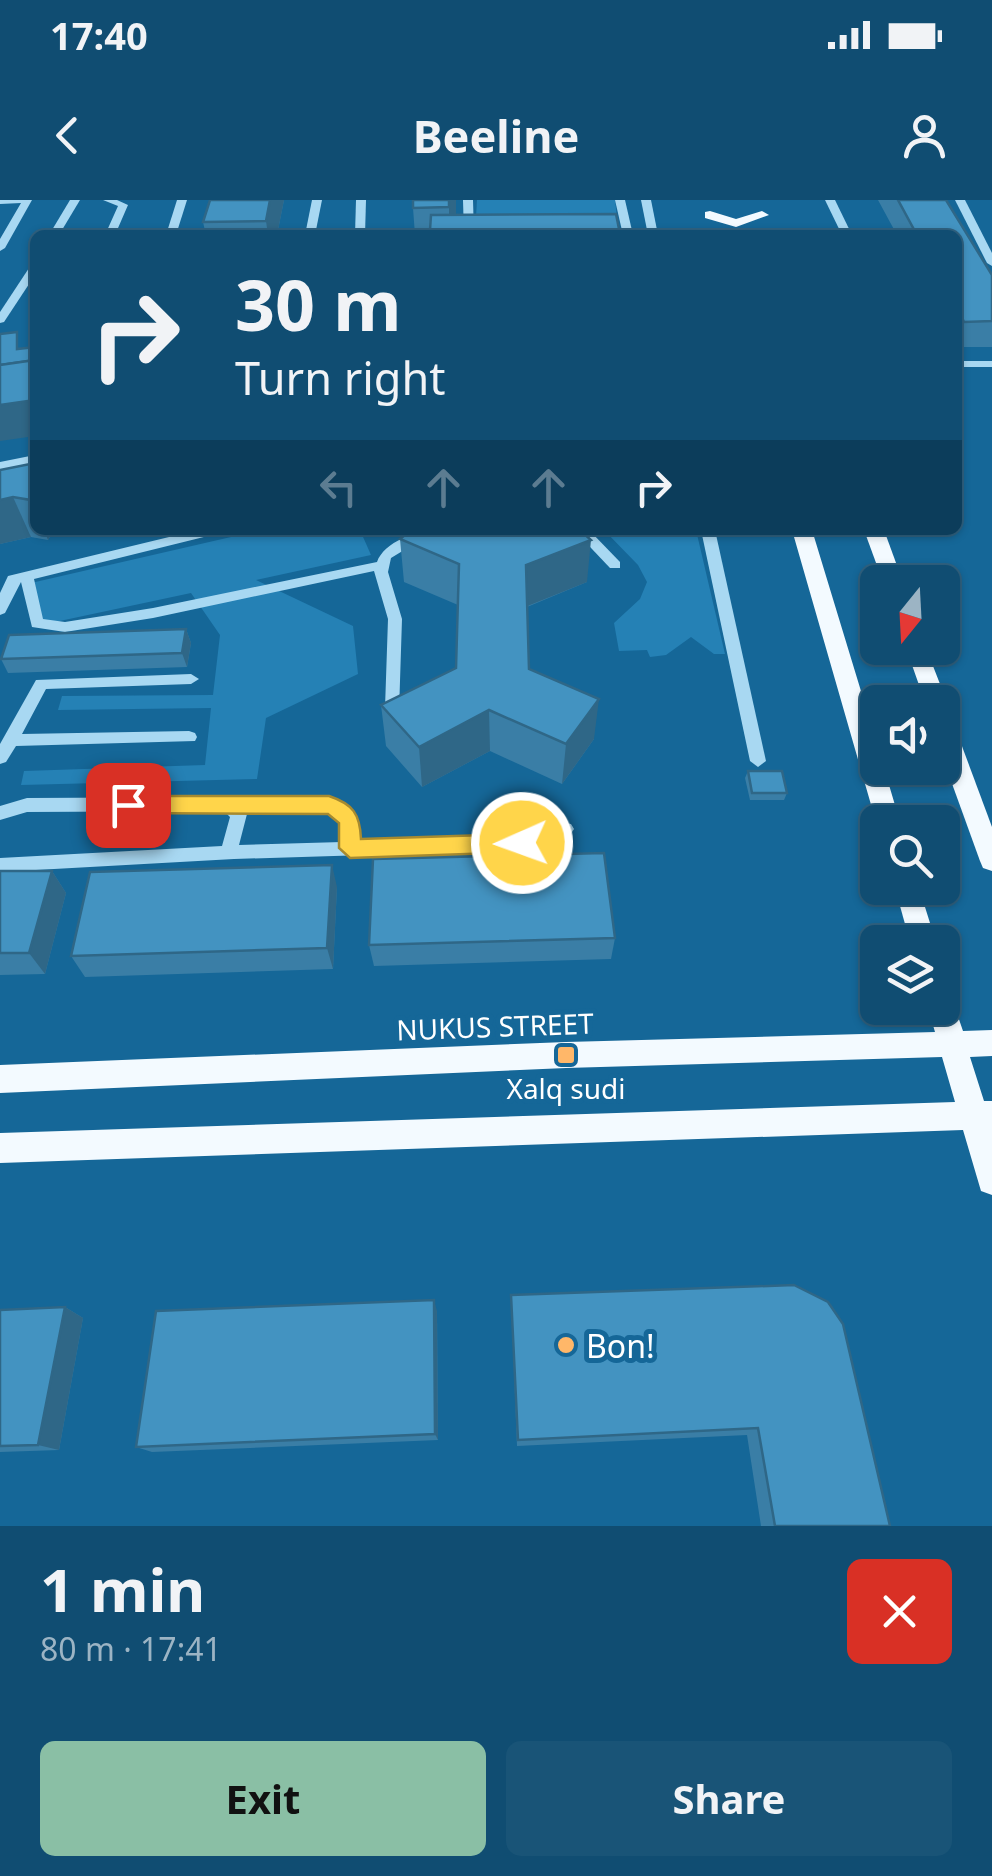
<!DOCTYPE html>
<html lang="en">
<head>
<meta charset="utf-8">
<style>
	:root { --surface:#104d72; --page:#195477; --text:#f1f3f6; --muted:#9cb4c4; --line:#306484; --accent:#8abfa5 }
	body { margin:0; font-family:"Noto Sans",sans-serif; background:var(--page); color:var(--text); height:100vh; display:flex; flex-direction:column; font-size:38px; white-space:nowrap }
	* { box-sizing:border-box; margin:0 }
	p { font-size:32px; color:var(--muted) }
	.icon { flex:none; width:55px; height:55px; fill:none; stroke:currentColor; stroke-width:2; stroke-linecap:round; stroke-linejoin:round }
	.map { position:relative; height:1326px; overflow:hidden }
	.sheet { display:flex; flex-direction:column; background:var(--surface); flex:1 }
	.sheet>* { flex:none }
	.banner { position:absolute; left:30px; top:30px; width:932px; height:305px; border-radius:15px; box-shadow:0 2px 8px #0004,0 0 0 2px var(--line); background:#104d72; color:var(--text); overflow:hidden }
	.needle { width:65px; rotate:198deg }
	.controls { position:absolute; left:860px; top:365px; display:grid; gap:20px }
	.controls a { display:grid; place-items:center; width:100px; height:100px; border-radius:15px; background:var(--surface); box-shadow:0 2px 8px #0004,0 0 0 2px var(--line); font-size:50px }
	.pin { position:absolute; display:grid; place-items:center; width:85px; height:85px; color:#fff; margin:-42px; border-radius:20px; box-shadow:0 5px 15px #0006 }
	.me { position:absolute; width:110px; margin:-55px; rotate:268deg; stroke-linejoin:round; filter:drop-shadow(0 0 8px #0008) }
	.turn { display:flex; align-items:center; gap:35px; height:210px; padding:0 40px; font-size:45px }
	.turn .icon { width:130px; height:130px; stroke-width:2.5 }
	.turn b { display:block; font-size:70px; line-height:85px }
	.lanes { display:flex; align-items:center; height:95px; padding:0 40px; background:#0003; justify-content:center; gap:50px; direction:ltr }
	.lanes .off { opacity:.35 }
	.round { display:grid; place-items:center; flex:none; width:105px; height:105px; border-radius:15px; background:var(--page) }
	.head { display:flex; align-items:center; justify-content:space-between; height:170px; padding:0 40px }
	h1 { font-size:60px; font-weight:700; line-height:75px }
	.cta { display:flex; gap:20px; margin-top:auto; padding:20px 40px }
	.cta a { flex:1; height:115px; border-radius:15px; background:var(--accent); color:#111; font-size:40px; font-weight:700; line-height:115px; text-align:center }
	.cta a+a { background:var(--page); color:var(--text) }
	.status { display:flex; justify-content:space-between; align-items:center; height:70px; padding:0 50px; background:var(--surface); direction:ltr }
	.status svg { height:28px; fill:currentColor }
	header { display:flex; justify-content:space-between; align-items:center; height:130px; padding:0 40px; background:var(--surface); font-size:45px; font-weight:700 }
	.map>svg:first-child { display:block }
</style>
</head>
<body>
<div class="status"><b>17:40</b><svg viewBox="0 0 49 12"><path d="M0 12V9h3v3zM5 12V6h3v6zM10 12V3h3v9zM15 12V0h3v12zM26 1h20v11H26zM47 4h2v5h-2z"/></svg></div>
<header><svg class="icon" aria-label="back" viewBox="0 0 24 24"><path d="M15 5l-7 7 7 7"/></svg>Beeline<svg class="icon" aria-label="person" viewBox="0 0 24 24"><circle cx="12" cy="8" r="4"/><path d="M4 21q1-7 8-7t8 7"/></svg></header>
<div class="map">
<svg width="992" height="1326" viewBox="0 0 992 1326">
	<rect width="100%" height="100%" fill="#156798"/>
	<g fill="#2581b5">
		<path d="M477,0h138l4,35h-144z"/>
		<path d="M261,330h99l11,25 -115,25 97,46 5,48 -92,44 -9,61 -236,6 3,-14 181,-6 6,-57 -153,2 4,-14 151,-1 7,-60 -29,-42 -150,32 -10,-42z"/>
		<path d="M604,330h92l29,124h-11l-23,-17 -25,18 -16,2 -3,-7 -28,1 -5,-28 26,-24 7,-17 -9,-17z"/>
	</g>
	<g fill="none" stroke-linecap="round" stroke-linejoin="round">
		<g fill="#a8d8f2" fill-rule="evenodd">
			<path d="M0,0h32l-27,48 -5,3v-12l21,-36 -21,1z"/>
			<path d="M70,0h10l-21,35h-10z"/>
			<path d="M103,0h14l11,5 -13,30h-10l13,-29z"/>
			<path d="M177,0h10l-11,35h-10z"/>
			<path d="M312,0h10l-7,35h-10z"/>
			<path d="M356,0h10l-1,35h-10z"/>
			<path d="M463,0h10l1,35h-10z"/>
			<path d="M615,0h10l8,35h-10z"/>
			<path d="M641,0h10l7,35h-10z"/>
			<path d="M825,0h10l17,35h-10z"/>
			<path d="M955,0h10l27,53v13l-5,-3z"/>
			<path d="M35,64v11l-31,47 -4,1v-11l31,-47z"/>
			<rect x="958" y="161" width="34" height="6"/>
			<path d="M35,255v8l-35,7v-8z"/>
			<path d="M198,330h25l-7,4 -182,45 9,40 22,3 88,-14 224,-46c7,-20 40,-32 60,-32l-46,28 -3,14 14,47 -3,93 -6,2 -8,-6 3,-89 -14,-48 -221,47 -88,14 -33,-5 -11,-45 -16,31 -5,2v-22l8,-17z"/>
			<path d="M574,330h15l31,32v6h-10z"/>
			<path d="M701,330h14l51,231 -8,6 -8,-6z"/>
			<path d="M191,474l8,5 -8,5 -145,5 -24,45 167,-3 6,2 2,4 -2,4 -179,5 -10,16 -6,2v-20l36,-64z"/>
			<path d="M228,597l8,4c18,0 37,-1 55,-1 38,-2 65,-6 68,41l192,-6c6,-8 9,-14 20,-11l3,5 -12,18 -6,2 -322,10 -234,13v-14l222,-12 8,-29 -6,-6 -197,1 -27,8v-14l27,-8zM327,612l12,10 3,20 -103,3 8,-31z"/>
		</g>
		<g fill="#f3faff" fill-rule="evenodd">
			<path d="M710,11l26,8 26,-8 7,4 -33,12 -31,-9v-6z"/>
			<path d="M792,330h20l66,217v21h6l16,54 -22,3 -2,-3z"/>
			<path d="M864,330h20l19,52h-20z"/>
			<path d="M906,448h20l21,54 -3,6 -2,-6h-17z"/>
			<path d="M942,514l11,8 39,105v44l-9,-3 -3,-7 -38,-105z"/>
			<path d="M895,688h24l17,54h-26z"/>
			<path d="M942,796l10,3 11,32 29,-1v26l-22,1 14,44h8v94l-11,-4 -18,-61 -963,33v-30l955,-31 -13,-45 -376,11 -566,25v-28l566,-23 369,-10 -7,-24h14z"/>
		</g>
	</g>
	<g fill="#3a7ea6">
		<path d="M210,0h74l-7,35h-71l-3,-13z"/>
		<path d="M456,0v15l163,14v6h-204l-2,-27z"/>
		<path d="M878,0h68l46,75v72h-34v-112h-61z"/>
		<path d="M35,263v67h29l-12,3 -4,7 -17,-3 -31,7v-74z"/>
		<path d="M400,339l187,43 -60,25 2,62 65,70 -32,45 -72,-33 -68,36 -36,-41 -5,-41 75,-37 2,-63 -54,-23z"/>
		<path d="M186,429l5,14 -4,24 -179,6 -7,-14z"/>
		<path d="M748,571l39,22 -3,7h-34l-5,-22z"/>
		<path d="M0,671h52l14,22 -21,81 -45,1z"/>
		<path d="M337,687l-4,82 -248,8 -14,-21z"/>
		<path d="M615,738l-4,21 -237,7 -5,-21z"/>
		<path d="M794,1085l96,241h-129l-14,-91 -230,11 -6,-151z"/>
		<path d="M65,1107l18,11 -24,132 -59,2v-142z"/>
		<path d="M437,1111l1,129 -286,12 -16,-5z"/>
	</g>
	<g fill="#2f6787">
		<path d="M270,0h14l-7,35h-9l-2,-14z"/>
		<path d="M449,0h7v22l-7,8z"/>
		<path d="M35,200v36l-35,5v-36z"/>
		<path d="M13,297l18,40 -31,7v-44z"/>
		<path d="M44,330h20l-12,3 -4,7z"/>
		<path d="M591,340l-4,42 -62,25 1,-42z"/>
		<path d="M186,429l5,14 -4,24 -5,-14z"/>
		<path d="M599,499l-5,40 -32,45 4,-40z"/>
		<path d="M489,510l1,41 -68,36 -3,-40z"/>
		<path d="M332,665l5,22 -4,82 -6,-21z"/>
		<path d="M52,671l14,22 -21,81 -16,-21z"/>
		<path d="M434,1100l3,11 1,129 -3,-6z"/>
		<path d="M65,1107l18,11 -24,132 -21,-5z"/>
	</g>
	<g fill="#4393c1" stroke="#2f6787" stroke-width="2.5">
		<path d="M210,0h60l-4,21 -63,1z"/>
		<path d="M413,0h36v7l-36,1z"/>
		<path d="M898,0h48l46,75v46l-28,1 -6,-13v-74h-41z"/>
		<path d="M616,14l3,15 -189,1 1,-15z"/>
		<path d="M163,33l29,2h-29z"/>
		<path d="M17,132v17l18,-2v13l-35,5v-31z"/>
		<path d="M35,160v40l-35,5v-40z"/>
		<path d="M35,263v30l-4,7 -18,-3 -13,3v-30z"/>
		<path d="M411,330h72l9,4 9,-4h79l11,10 -65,25 3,104 70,30 -33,45 -77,-34 -70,37 -38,-42 75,-37 3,-104 -59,-25z"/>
		<path d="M186,429l-4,24 -181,6 8,-24z"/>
		<path d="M748,571h34l5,22h-35z"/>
		<path d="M604,653l11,85 -246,7 4,-86z"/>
		<path d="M332,665l-5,83 -256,8 19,-84z"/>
		<path d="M0,671h52l-23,82h-29z"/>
		<path d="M794,1085l34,17 15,22 47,202h-115l-17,-98 -240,12 -7,-145z"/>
		<path d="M434,1100l1,134 -299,13 20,-136z"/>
		<path d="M65,1107l-27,138 -38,1v-136z"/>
	</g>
	<path fill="#ffd54a" stroke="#a68a30" stroke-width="2.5" d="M128,596h201c24,8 31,18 32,43l161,-5 11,9 -11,9 -172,6 -11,-10v-25l-11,-9 -200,-1 -11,-8z"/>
	<g fill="#ffb769" stroke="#156798" stroke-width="4">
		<rect x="556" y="845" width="20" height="20" rx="5"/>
		<circle cx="566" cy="1145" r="10"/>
	</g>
	<g text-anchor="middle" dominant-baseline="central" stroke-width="10" stroke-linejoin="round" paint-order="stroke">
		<g font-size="28" fill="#fff" stroke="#156798">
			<text transform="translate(495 826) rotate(-2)">NUKUS STREET</text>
		</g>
		<g font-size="28" fill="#fff" stroke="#156798">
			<text x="566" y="888">Xalq sudi</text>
		</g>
		<g font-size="32" fill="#fff" stroke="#156798" text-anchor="start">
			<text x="586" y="1145">Bon!</text>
		</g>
	</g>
</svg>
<div class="controls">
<a><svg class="needle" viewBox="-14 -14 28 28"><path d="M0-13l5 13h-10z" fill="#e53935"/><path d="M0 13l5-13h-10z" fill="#9cb4c4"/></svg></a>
<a><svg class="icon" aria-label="sound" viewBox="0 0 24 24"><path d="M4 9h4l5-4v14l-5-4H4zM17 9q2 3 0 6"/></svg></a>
<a><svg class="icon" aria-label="search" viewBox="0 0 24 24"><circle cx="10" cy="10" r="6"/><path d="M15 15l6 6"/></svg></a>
<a><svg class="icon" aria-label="layers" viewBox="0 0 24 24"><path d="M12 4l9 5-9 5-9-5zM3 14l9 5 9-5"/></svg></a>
</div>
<div class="pin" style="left:128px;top:605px;background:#d93025"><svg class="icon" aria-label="arrive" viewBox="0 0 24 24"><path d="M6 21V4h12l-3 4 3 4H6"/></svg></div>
<svg class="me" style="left:522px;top:643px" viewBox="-20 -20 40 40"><circle r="17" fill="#ffd54a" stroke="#fff" stroke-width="3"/><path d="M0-11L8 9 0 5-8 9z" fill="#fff"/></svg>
<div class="banner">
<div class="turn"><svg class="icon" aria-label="right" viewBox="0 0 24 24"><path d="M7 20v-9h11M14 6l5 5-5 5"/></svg><div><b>30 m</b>Turn right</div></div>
<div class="lanes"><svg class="icon off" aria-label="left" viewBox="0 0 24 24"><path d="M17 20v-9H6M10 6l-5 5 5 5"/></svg><svg class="icon off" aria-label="ahead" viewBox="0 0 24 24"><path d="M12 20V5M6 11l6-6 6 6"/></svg><svg class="icon off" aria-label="ahead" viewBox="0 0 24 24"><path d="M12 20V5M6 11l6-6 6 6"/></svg><svg class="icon" aria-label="right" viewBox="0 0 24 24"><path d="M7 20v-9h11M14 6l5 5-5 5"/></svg></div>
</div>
</div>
<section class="sheet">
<div class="head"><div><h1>1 min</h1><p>80 m · 17:41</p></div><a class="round" style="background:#d93025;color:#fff"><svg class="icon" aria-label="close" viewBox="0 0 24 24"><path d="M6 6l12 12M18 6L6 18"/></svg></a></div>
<div class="cta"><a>Exit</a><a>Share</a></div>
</section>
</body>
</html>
